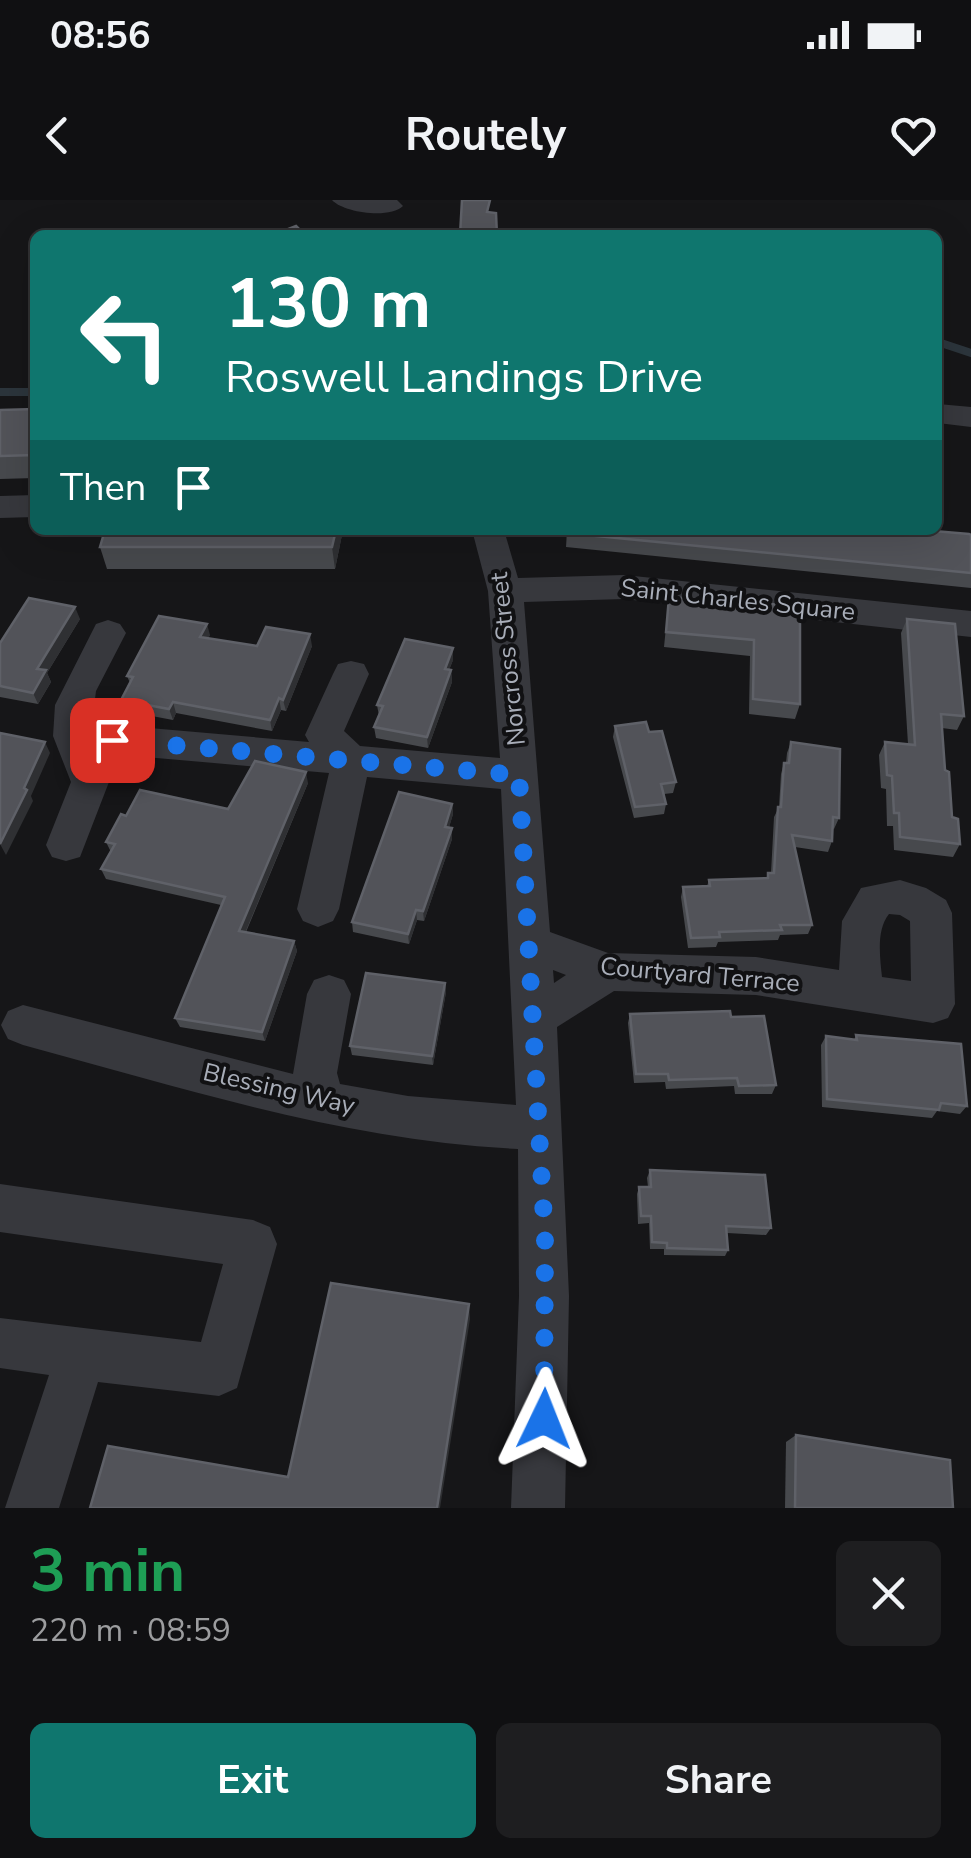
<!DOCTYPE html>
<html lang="en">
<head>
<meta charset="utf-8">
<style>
	:root { --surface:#101012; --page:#1e1e20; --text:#f1f3f6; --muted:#9c9d9f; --line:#303032; --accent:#0f766e }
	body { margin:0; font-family:"Nunito Sans",sans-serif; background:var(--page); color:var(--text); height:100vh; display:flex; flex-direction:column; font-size:38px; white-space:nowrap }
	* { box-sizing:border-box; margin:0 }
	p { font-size:32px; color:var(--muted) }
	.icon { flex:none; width:55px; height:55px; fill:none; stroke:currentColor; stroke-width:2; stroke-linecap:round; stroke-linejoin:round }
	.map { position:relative; height:1308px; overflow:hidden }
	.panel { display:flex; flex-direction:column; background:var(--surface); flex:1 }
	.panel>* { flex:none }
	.hud { position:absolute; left:30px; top:30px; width:912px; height:305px; border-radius:15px; box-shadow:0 10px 40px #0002,0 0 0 2px var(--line); background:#0f766e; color:#fff; overflow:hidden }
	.pin { position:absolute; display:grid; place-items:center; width:85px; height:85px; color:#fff; margin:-42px; border-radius:20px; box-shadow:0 5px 15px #0006 }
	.me { position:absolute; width:110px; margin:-55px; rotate:2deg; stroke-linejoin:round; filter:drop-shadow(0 0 8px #0008) }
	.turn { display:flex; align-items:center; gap:35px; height:210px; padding:0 30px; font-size:45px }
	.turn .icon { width:130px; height:130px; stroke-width:2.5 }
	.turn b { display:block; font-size:70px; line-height:85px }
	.then { display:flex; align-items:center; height:95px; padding:0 30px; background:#0003; gap:20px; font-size:38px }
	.round { display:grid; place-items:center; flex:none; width:105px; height:105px; border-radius:15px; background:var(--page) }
	.overview { display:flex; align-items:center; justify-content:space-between; height:170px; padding:0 30px }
	h1 { font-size:60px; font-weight:700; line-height:75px; color:#1e9e55 }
	.primary-button { display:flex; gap:20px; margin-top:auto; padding:20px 30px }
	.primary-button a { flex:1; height:115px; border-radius:15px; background:var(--accent); color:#fff; font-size:40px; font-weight:700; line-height:115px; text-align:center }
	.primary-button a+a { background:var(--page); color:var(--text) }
	.status { display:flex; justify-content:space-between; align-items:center; height:70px; padding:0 50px; background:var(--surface); direction:ltr }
	.status svg { height:28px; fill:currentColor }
	header { display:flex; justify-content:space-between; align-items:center; height:130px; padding:0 30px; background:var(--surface); font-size:45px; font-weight:700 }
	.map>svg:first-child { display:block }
</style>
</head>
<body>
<div class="status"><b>08:56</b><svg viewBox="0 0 49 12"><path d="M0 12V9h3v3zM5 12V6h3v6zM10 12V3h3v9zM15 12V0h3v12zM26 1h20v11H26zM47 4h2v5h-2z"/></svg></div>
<header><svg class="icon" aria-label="back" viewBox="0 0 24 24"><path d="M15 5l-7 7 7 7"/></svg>Routely<svg class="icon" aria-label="heart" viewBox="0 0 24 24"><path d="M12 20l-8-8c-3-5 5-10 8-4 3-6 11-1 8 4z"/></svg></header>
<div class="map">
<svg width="971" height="1308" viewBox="0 0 971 1308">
	<rect width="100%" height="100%" fill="#161618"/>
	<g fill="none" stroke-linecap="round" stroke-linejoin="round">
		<g stroke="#2c353c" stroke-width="8">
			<path d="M938,142l33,11"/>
			<path d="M0,192h35"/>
		</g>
		<g fill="#37383d" fill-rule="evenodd">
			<path d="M332,0h65l6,6c-13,13 -59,7 -71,-6z"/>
			<path d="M938,204l33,3v20l-33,-4z"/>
			<path d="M35,295v22l-35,1v-22z"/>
			<path d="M472,330h32l14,48 106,-3 347,36v26l-347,-38 -100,3 26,330 58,21 148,4 83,13 3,-49 19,-33 39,-8 26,8 20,12 6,13 3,91 -7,14 -15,5 -177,-28 -142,-4 -57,36 12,269 -4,212h-54l8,-212 -1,-147c-170,-8 -332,-60 -495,-104l-15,-6 -7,-14 7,-14 15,-6 270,69 14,-80 7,-14 15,-5 15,5 7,14 -14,79 3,11 68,12 108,9 -15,-316 -134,-12 -28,132 -6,12 -15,6 -15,-6 -6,-12 32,-136 -230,-20 10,29 -29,75 -14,4 -14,-4 -6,-12 25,-63 -18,-46 2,-31 41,-81 12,-4 12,4 6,9 -30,58 -4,32 217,19 -4,-7 28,-61 5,-10 13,-3 13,3 5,10 -25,57 16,15 140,12 -12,-167zM889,714l11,1 10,6 1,60 -29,-4c-2,-20 -6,-47 7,-63zM553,770l13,5 -12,8z"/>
			<path d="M0,984l253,36 17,7 7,17 -40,144 -18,8 -121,-14 -39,126h-54l44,-133 -49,-7v-50l201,24 22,-78 -223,-32z"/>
		</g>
	</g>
	<g fill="#47494d">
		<path d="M35,209v69l-35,1v-69z"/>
		<path d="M105,330h238l-8,39h-228l-7,-22z"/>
		<path d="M567,330l404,5v53l-405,-41z"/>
		<path d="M669,397l131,9v98l-5,15 -46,-5 1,-58 -86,-9z"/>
		<path d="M80,419l-33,54 4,9 -13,22 -38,-7v-54z"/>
		<path d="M907,419l57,97 -7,14 -15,-2 3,42 7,47 8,27 -7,13 -59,-7 -1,-24h-6l-1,-37 -5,-1 -2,-33 6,-13 23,2 -7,-111z"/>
		<path d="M210,435l-2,3 49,8h55l-26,65 -5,-1 -9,21 -96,-18 -3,7 -48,-9 -4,-11 9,-17 -3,-7z"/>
		<path d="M453,460l-4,10h2l1,12 -24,66 -52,-10 -2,-11 5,-11 -2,-11z"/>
		<path d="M615,526l34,6 27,50 -3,11 -9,1 2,10 -2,10 -30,4 -21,-81z"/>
		<path d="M791,542l48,76 -5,11 -2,-1v13l-4,11 -33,-5 17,78 -4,9 -28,1 -2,5 -60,2 -2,5 -28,1 -7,-51 2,-10 24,-1 2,-6 57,-1 2,-6h3l3,-56 5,-10 2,-33 3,-11h2l1,-10z"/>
		<path d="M308,583l-62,149 48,9 3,10 -32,90 -85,-14 -5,-9 46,-113 -115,-26 -5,-10 10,-17 -5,-10 20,-26 102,-7z"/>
		<path d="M452,604l1,10 -4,13 3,1v11l-28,82 -7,-1 -8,24 -56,-12 -1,-10z"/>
		<path d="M445,783l1,9 -13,73 -81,-10 -2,-9z"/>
		<path d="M630,814l101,3 45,68 -4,9h-37l-1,-8 -68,3 -1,-7 -31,1 -6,-60z"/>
		<path d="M856,835l111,71 -7,8 -23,-3 -5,7 -110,-11 -1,-62 5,-9 28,4z"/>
		<path d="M650,970l121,58 -5,7 -39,-2 1,17 -3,6 -61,-1v-6h-14l-1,-26 -11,1 -1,-30 2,-7h9l-1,-9z"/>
		<path d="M796,1235l157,73h-168l1,-66z"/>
	</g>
	<g fill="#2f3033">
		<path d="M336,330h7l-8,39 -3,-22z"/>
		<path d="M75,407l5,12 -33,54 4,9 -13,22 -5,-11 4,-24z"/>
		<path d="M207,424l3,11 -7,14 -3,-12z"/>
		<path d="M310,434l2,12 -26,65 -3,-11z"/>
		<path d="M453,448v12l-8,20v-11z"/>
		<path d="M451,470l1,12 -24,66 -1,-11z"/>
		<path d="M279,498l2,12 -9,21 -2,-11z"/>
		<path d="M173,502l3,11 -3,7 -4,-11z"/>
		<path d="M45,542l5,11 -19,43 2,5 -27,54 -6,-11z"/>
		<path d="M306,572l2,11 -66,157 -3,-9z"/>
		<path d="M452,604l1,10 -7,24 -1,-11z"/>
		<path d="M452,628v11l-28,82 -1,-10z"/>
		<path d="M416,710l1,10 -8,24 -1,-10z"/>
		<path d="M294,741l3,10 -32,90 -3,-9z"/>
		<path d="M445,783l1,9 -13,73 -1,-9z"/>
		<path d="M469,1104l1,15 -30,189h-3z"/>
	</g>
	<g fill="#525359" stroke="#5f6168" stroke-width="2.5">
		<path d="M462,0h28l-3,12 9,1 1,22h-37z"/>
		<path d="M296,26l9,9h-32z"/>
		<path d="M35,209v46l-35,1v-46z"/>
		<path d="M105,330h231l-4,17h-232z"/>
		<path d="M567,330h355l47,4 2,1v38l-404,-40z"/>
		<path d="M669,397l131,9v98l-47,-5 1,-59 -88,-8z"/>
		<path d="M29,398l46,9 -38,62 9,1 -13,23 -33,-7v-43z"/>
		<path d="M159,416l48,8 -7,13 57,9 9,-19 44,7 -27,66 -4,-2 -9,22 -97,-18 -4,7 -48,-9 12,-23 -6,-1z"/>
		<path d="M907,419l48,5 9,92 -23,-2 4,56 4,2 3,45 6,2 2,25 -60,-7 -1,-24h-5l-2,-37 -5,-1 -2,-33 30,3z"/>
		<path d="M405,439l48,9 -8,21 6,1 -24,67 -53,-10 9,-21 -6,-1z"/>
		<path d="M646,522l3,10 13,-1 14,51 -15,2 5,20 -31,3 -20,-81z"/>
		<path d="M0,533l45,9 -21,46 3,2 -27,54z"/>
		<path d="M791,542l49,7 -1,69 -6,-1 -1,24 -40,-6 20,90h-32l2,5 -63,2 1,5 -29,1 -8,-51 27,-1 -1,-6 59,-2v-5h6l4,-66h3l3,-44h5z"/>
		<path d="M255,561l51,11 -67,159 55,10 -32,91 -87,-14 50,-121 -124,-28 14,-25 -9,-2 15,-28 5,2 14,-26 88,19z"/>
		<path d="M399,592l53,12 -7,23 7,1 -29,83 -7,-1 -8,24 -56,-12z"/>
		<path d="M366,773l79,10 -13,73 -82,-10z"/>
		<path d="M730,811l1,6 33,-1 12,69 -37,1 -2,-8 -68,2 -1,-6h-32l-6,-60z"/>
		<path d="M856,835l105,9 6,62 -26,-3 -2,7 -112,-11 -1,-63 31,4z"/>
		<path d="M650,970l115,5 6,53 -45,-2 2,24 -61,-2v-5l-15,-1 -1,-26h-10l-2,-29h12z"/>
		<path d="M331,1083l138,21 -32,204h-347l18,-62 180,31z"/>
		<path d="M796,1235l154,25 3,48h-158z"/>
	</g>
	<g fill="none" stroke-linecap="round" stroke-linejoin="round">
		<path stroke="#1a73e8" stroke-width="18" stroke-dasharray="0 32.4" d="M112,540l407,35 26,463 -1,181"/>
	</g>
	<g text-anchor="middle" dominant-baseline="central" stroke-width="8" stroke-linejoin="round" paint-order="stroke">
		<g font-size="25" fill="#a8adb8" stroke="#111113">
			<text transform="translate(738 400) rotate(6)">Saint Charles Square</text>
			<text transform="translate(508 459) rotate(-96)">Norcross Street</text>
			<text transform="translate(700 775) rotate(5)">Courtyard Terrace</text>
			<text transform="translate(279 889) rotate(13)">Blessing Way</text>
		</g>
	</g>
</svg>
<div class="pin" style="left:112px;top:540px;background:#d93025"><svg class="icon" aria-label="arrive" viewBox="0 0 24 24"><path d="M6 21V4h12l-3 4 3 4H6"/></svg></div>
<svg class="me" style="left:544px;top:1219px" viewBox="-20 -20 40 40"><path d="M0-17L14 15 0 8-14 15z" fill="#1a73e8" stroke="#fff" stroke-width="4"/></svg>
<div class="hud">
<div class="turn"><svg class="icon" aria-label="left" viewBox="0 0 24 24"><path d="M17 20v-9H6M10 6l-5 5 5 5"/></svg><div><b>130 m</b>Roswell Landings Drive</div></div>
<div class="then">Then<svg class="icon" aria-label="arrive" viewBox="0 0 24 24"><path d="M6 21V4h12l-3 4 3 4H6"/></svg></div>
</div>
</div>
<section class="panel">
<div class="overview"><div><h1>3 min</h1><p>220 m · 08:59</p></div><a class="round"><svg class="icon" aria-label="close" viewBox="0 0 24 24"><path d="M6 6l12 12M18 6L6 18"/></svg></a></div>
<div class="primary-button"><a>Exit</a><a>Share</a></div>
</section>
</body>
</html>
